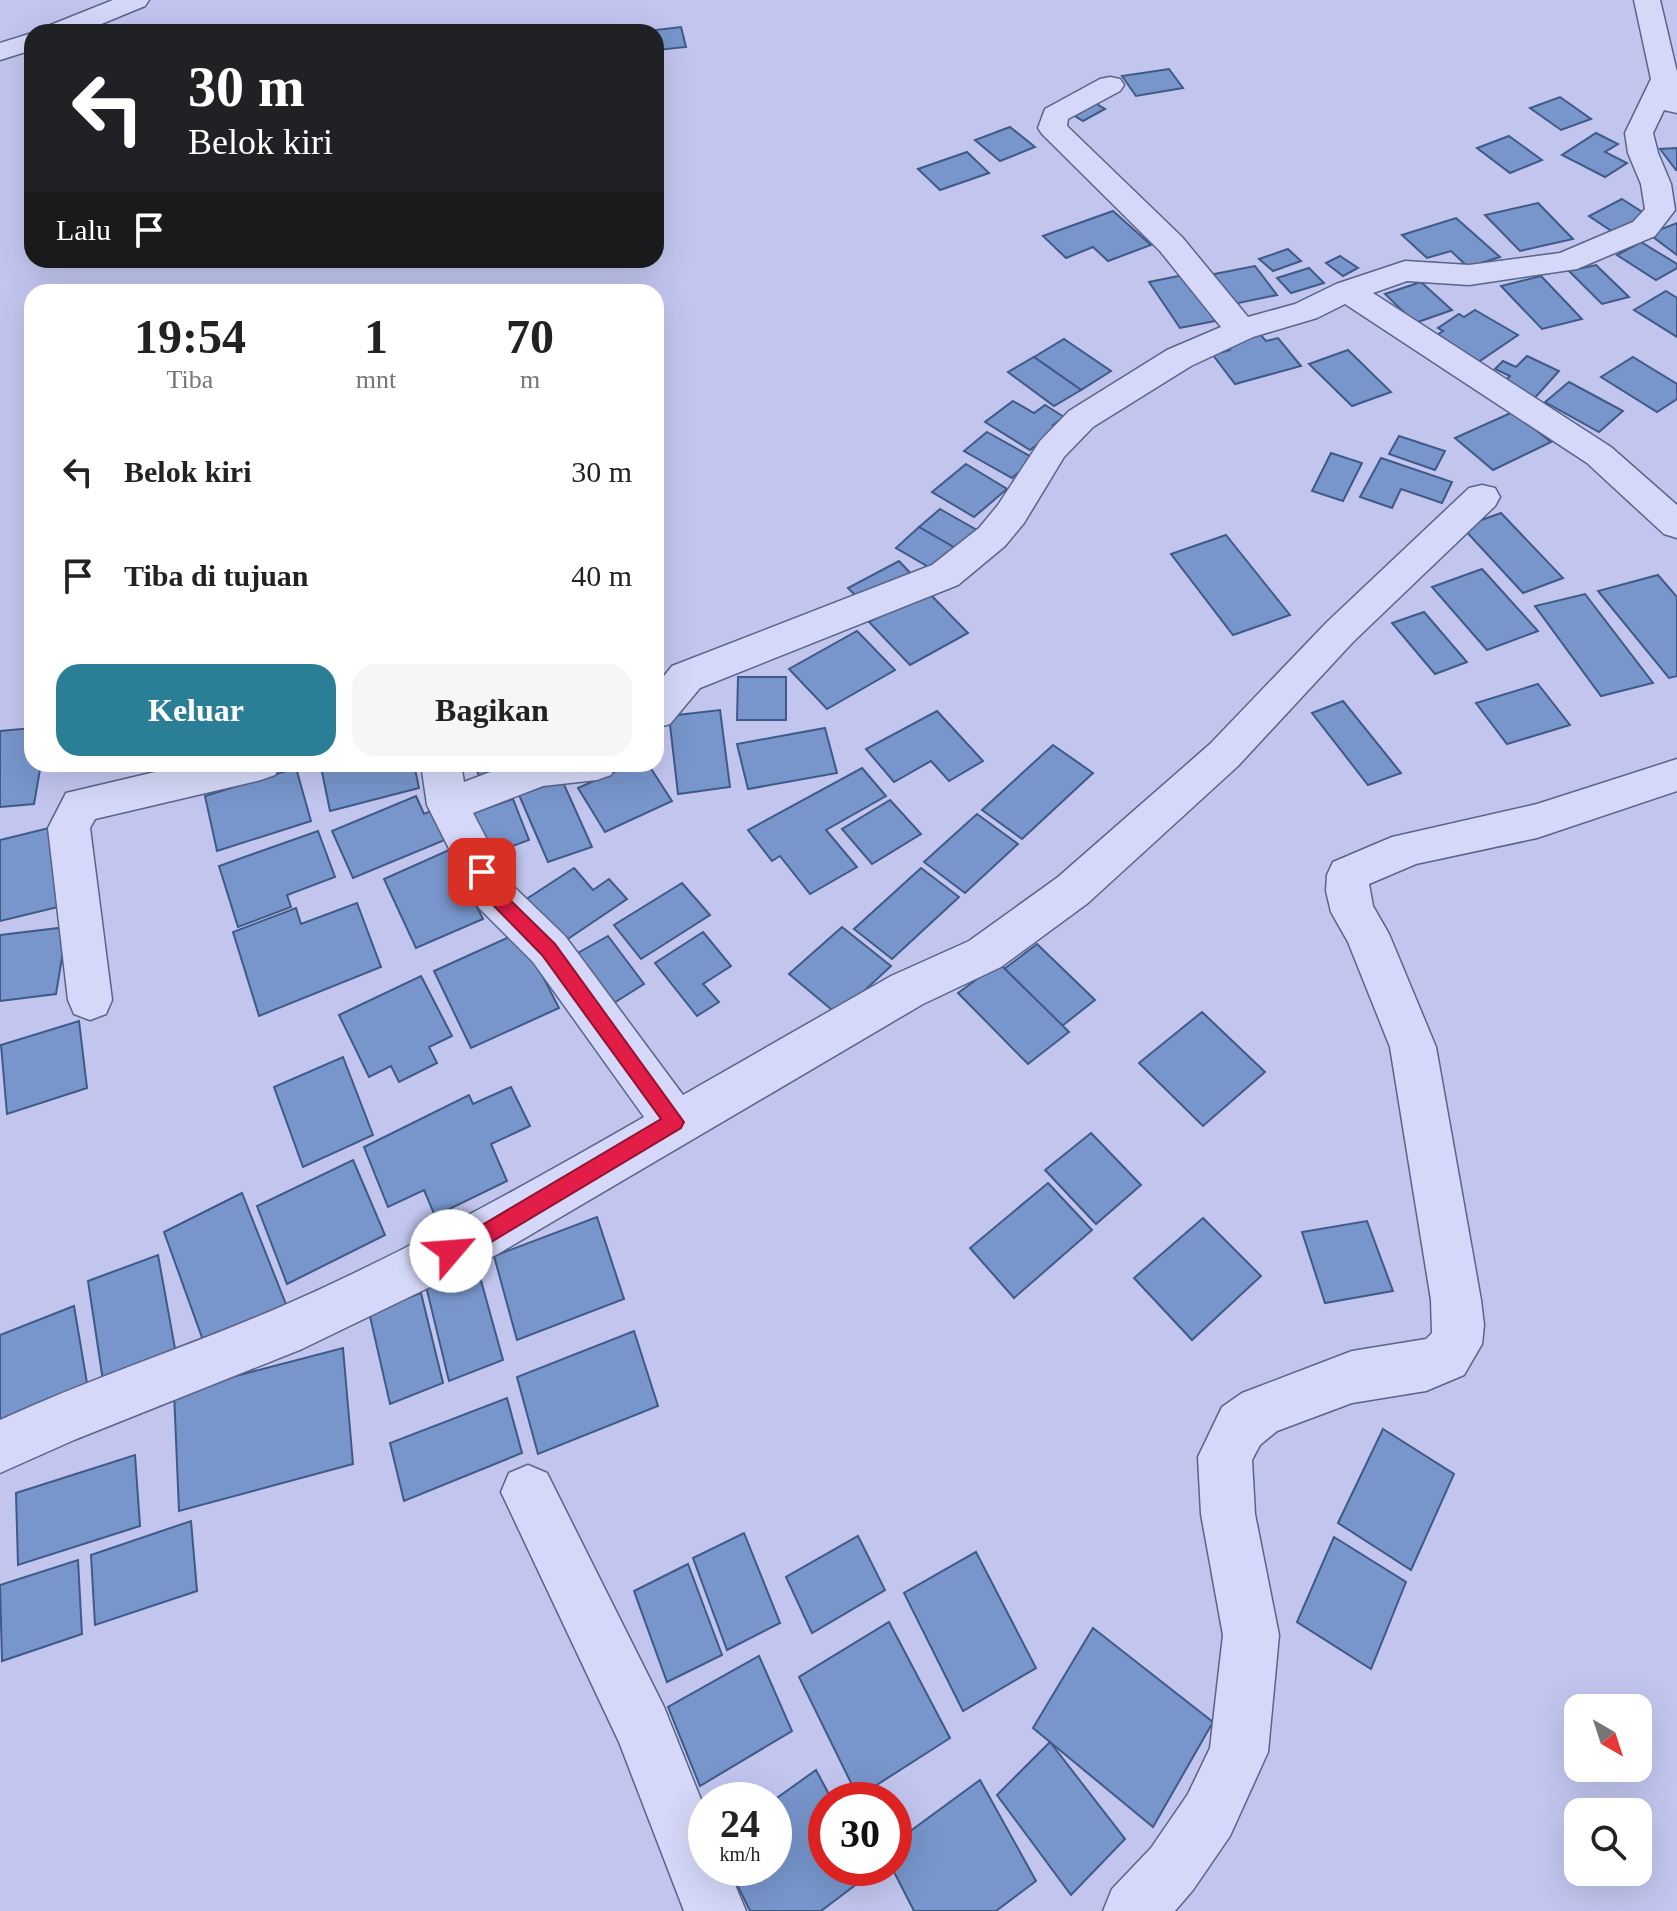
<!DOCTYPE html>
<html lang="id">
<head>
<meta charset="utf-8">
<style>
	:root { --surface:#fff; --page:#f6f6f6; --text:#222; --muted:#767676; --accent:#2a7e96 }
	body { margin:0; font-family:Georgia,serif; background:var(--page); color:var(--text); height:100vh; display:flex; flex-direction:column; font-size:30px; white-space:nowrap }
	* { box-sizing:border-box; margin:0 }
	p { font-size:26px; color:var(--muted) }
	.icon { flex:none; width:44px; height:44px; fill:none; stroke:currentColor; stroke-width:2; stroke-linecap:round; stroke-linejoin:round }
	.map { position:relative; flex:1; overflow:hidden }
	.side { position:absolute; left:24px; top:284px; width:640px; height:488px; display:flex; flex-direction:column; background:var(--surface); border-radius:24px; box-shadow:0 8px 32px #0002 }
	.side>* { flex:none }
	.banner { position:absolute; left:24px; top:24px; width:640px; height:244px; border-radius:24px; box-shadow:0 8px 32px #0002; background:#202124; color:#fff; overflow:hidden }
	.needle { width:52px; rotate:141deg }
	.buttons { position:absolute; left:1564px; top:1694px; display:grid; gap:16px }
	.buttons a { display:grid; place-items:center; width:88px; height:88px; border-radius:16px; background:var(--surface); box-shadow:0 8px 32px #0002; font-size:40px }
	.speed { position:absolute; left:688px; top:1782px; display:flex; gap:16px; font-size:40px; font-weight:700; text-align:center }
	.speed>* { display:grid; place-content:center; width:104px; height:104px; border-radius:50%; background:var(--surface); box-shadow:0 8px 32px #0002; line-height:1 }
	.speed small { font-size:20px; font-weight:400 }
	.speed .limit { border:12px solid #d22; background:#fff; color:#111 }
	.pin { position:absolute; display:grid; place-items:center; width:68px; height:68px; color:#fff; margin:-34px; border-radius:16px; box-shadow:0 4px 12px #0006 }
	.me { position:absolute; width:88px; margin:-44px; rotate:63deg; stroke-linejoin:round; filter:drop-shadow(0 0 6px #0008) }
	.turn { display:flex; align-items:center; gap:28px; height:168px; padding:0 32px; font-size:36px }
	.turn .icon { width:104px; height:104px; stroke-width:2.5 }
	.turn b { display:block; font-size:56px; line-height:68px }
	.then { display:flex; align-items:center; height:76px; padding:0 32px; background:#0003; gap:16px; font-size:30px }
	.eta { display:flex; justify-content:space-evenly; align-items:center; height:136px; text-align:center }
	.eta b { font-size:48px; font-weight:600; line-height:56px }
	.action { display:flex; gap:16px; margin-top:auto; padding:16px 32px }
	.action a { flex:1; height:92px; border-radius:24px; background:var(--accent); color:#fff; font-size:32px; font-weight:600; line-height:92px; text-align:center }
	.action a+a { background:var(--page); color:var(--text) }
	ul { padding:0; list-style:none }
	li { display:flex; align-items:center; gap:24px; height:104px; padding:0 32px }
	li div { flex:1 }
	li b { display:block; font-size:30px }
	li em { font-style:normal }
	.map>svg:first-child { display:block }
</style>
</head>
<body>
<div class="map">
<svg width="1677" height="1911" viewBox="0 0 1677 1911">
	<rect width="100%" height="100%" fill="#c2c5ee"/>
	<g fill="#7896cc" stroke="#3f5a86" stroke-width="2">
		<path d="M681,27l5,20 -28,3 -3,-20z"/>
		<path d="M1169,69l14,19 -47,8 -14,-20z"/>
		<path d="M1560,97l31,22 -30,11 -31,-22z"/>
		<path d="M1092,101l13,8 -22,12 -13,-8z"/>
		<path d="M1010,127l25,20 -35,14 -25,-21z"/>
		<path d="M1596,133l22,11 -13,8 22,11 -22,14 -43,-22z"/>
		<path d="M1509,136l33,24 -32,13 -33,-25z"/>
		<path d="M1677,148v22h-1l-16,-21z"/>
		<path d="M967,152l22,21 -49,17 -22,-21z"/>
		<path d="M1622,199l28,18 -34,17 -27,-18z"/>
		<path d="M1538,203l35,36 -53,12 -35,-36z"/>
		<path d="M1113,211l38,34 -43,16 -15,-14 -27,11 -23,-22z"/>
		<path d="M1456,218l44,39 -32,10 -17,-16 -24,7 -25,-23z"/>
		<path d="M1677,223v32l-28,-21z"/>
		<path d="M1641,242l36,22v4l-21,12 -39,-25z"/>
		<path d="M1288,249l13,12 -28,10 -14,-12z"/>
		<path d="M1340,256l18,12 -15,8 -17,-13z"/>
		<path d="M1596,265l33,32 -27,7 -33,-33z"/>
		<path d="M1255,266l22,29 -48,10 -20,-30z"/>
		<path d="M1309,268l15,15 -33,10 -14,-15z"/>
		<path d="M1188,274l32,46 -40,8 -31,-46z"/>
		<path d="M1541,276l41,43 -40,10 -41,-43z"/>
		<path d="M1421,282l31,28 -37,13 -30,-29z"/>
		<path d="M1666,291l11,7v39l-43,-27z"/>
		<path d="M1475,310l43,25 -44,30 -43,-26 12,-8 -5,-3 21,-14 5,3z"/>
		<path d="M1258,332l8,9 12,-3 23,28 -66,18 -22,-29 17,-5 -7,-9z"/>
		<path d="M1064,339l47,32 -30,19 -47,-33z"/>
		<path d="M1348,350l43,42 -39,14 -43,-42z"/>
		<path d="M1527,356l32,15 -27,30 -32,-15 10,-10 -15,-7 8,-8 13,6z"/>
		<path d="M1034,357l47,33 -27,16 -46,-34z"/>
		<path d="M1633,357l44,27v15l-20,13 -56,-35z"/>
		<path d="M1569,382l54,29 -24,21 -54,-30z"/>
		<path d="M1013,401l21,12 11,-8 19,12 -11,8 6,3 -29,22 -45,-28z"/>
		<path d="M1513,412l38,30 -58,28 -38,-32z"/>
		<path d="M987,432l48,27 -23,19 -48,-27z"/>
		<path d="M1399,436l46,15 -10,19 -46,-16z"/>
		<path d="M1331,453l31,10 -19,38 -31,-10z"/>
		<path d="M1381,458l71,24 -10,21 -41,-14 -9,19 -32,-11z"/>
		<path d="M966,464l41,25 -33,28 -42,-25z"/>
		<path d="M940,509l42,24 -20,19 -43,-25z"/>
		<path d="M1501,513l62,65 -40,15 -61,-66z"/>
		<path d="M919,527l43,25 -23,21 -43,-25z"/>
		<path d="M1226,535l64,80 -57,20 -62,-81z"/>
		<path d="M899,561l16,17 -50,27 -17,-17z"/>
		<path d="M1482,569l56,62 -51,19 -55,-63z"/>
		<path d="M1658,575l19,22v79l-8,2 -71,-87z"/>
		<path d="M927,591l41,42 -58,32 -41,-43z"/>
		<path d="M1585,594l68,89 -52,13 -66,-90z"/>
		<path d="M1424,612l43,50 -32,12 -43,-51z"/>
		<path d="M857,631l38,39 -68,39 -38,-40z"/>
		<path d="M738,677h48v43h-49z"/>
		<path d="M1538,684l32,41 -63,19 -31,-41z"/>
		<path d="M1343,701l58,72 -33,12 -56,-72z"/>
		<path d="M720,710l10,77 -52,7 -9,-78z"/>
		<path d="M937,711l46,50 -34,20 -18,-20 -37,21 -28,-33z"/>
		<path d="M32,728v36h9l-7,40 -34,3v-76z"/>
		<path d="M825,728l12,45 -89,16 -11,-45z"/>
		<path d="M1053,745l40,28 -71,66 -40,-29z"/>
		<path d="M333,764h81l5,24 -89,23 -9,-44z"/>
		<path d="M474,764h48l-42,14z"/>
		<path d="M632,764h16l24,37 -67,31 -27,-44z"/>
		<path d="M296,768l15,53 -94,30 -12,-55z"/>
		<path d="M862,768l24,28 -60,34 31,37 -47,27 -30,-38 -8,5 -24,-31z"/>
		<path d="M562,780l30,67 -44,15 -29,-67z"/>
		<path d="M416,796l8,18 9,-4 14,29 -94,39 -21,-47z"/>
		<path d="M513,799l16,41 -49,18 -15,-42z"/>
		<path d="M890,800l31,34 -49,30 -30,-35z"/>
		<path d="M977,814l41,30 -53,49 -41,-31z"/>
		<path d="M57,826l1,81 -58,14v-81z"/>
		<path d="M318,831l17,46 -48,18 4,12 -53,20 -19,-61z"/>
		<path d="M449,850l34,69 -67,29 -32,-69z"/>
		<path d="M574,868l19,22 16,-11 18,20 -68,46 -37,-43z"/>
		<path d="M921,868l38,29 -67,62 -38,-30z"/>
		<path d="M682,883l28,32 -69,44 -27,-34z"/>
		<path d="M357,903l24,64 -122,49 -26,-84 63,-24 5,16z"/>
		<path d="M67,927l-11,67 -56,7v-66z"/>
		<path d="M842,927l49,39 -53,49 -49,-41z"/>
		<path d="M520,932l39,76 -88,40 -37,-77z"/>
		<path d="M703,932l28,34 -28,18 16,18 -22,14 -42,-53z"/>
		<path d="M608,936l36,48 -38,24 -37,-50z"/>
		<path d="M1037,944l58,56 -33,26 -58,-57z"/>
		<path d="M999,963l70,69 -41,32 -70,-71z"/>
		<path d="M421,976l31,60 -23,11 8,16 -38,19 -8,-16 -22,11 -30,-62z"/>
		<path d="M1202,1012l63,60 -62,54 -64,-63z"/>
		<path d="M79,1021l8,67 -80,26 -6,-69z"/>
		<path d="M343,1057l30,78 -70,32 -29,-80z"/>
		<path d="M511,1087l19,39 -39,18 16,37 -72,35 -11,-26 -36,17 -24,-60 105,-52 4,9z"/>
		<path d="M1091,1133l50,52 -45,39 -51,-54z"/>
		<path d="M353,1160l32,75 -98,49 -30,-78z"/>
		<path d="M1048,1183l44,47 -78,68 -44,-50z"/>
		<path d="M242,1193l47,119 -81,42 -44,-122z"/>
		<path d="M597,1217l27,82 -107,41 -23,-84z"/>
		<path d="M1203,1218l58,58 -69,64 -58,-62z"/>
		<path d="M1367,1221l26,70 -68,12 -23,-71z"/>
		<path d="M158,1255l20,110 -73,29 -17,-113z"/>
		<path d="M475,1259l28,101 -54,21 -25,-103z"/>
		<path d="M421,1293l22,90 -53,21 -21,-92z"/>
		<path d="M74,1306l16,95 -90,37v-103z"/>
		<path d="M634,1331l24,75 -120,48 -21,-77z"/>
		<path d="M343,1348l10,116 -174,47 -5,-119z"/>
		<path d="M507,1398l15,55 -118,48 -14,-58z"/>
		<path d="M1383,1429l71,45 -43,96 -73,-47z"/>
		<path d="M135,1455l5,71 -122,39 -2,-72z"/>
		<path d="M191,1521l6,70 -102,34 -4,-70z"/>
		<path d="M744,1533l36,90 -53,27 -34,-92z"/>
		<path d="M858,1536l27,54 -73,43 -26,-56z"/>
		<path d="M1334,1537l72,45 -35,87 -74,-47z"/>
		<path d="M976,1552l60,116 -73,43 -59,-118z"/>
		<path d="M78,1560l4,74 -80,27 -2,-76z"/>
		<path d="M688,1564l34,91 -55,27 -33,-91z"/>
		<path d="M889,1622l61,116 -92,59 -59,-120z"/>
		<path d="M1093,1628l120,94 -60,105 -120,-99z"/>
		<path d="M759,1656l33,75 -92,55 -32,-79z"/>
		<path d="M1050,1742l75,97 -54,56 -74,-100z"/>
		<path d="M816,1770l16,30h-6v68h41l3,6 -49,37h-71l-21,-43h45v-68z"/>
		<path d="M980,1780l56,101 -40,30h-82l-22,-43 2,-25z"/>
	</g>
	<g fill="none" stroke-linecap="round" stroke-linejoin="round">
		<g stroke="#596487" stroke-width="3">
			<g id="minor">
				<path d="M113,0h36l-4,6 -63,26h-38l4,-6z"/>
				<path d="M1634,0h26l17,72v41l-13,-3 -11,23 5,20 13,31 4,26 -20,26 -78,33 -108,16 -62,-4 -34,12 238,154 66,58v33l-13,-4 -77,-71 -242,-159 -28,14 -64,19 -62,29 -98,61 -29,30 -40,66 -19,23 -47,39 -258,103 -30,36 -14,4v-42l16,-20 260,-101 47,-37 19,-23 42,-64 29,-30 98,-61 54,-23 -61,-76 -118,-117 -4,-6 7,-19 55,-30 10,-2 10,2 4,6 -4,6 -52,28 -1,7 115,111 66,80 47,-13 41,-20 69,-23 64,4 91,-12 73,-31 12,-13 -4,-25 -13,-31 -3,-20 26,-54z"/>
				<path d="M32,33v17l-32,10v-17z"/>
				<path d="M1482,485l13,3 5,9 -5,9 -142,136 -115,124 -150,137 -87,64 -78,37 -427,251 -194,94 -228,91 -74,33v-53c89,-41 181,-71 271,-109 130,-56 251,-124 373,-194l-111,-155 -54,-54 -52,-103 -6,-41h40l3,18 47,-18h106l-6,11 -14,5 -54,6 -70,27 36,69 56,54 118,159 208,-119 78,-35 89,-64 152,-133 117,-122 142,-134z"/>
				<path d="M1677,759v32l-140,47 -121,26 -47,20 4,22 16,28 47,113 45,253 3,25 -2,19 -18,31 -38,16 -74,12 -75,28 -17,14 -8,15 3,54 24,121 -11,117 -38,84 -37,54 -18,21h-72l9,-22 39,-41 37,-54 22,-46 13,-113 -22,-121 -3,-57 24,-50 20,-14 110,-42 74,-12 6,-6 -1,-33 -41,-253 -42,-105 -17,-30 -5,-21 1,-16 6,-13 59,-25 145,-33z"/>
				<path d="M189,764h92l-6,11 -14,5 -166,39 -5,9 22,172 -6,14 -16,6 -16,-6 -6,-14 -20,-172 18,-35z"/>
				<path d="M528,1465l19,8 117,234 42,105v56h22l18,43h-62l-65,-169 -118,-250 8,-19z"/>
			</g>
		</g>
		<use href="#minor" fill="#d5d8f8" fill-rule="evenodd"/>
	</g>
	<path fill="#e11d48" stroke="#92132f" stroke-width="2" d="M482,865l7,2 11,23 55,54 129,178 -3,6 -195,117 -35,16 -7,-3 -3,-7 3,-7 28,-13 189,-112 -119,-164 -54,-55 -14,-28z"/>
</svg>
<div class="buttons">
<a><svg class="needle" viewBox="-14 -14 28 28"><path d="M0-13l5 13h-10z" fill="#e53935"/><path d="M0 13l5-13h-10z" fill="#767676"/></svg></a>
<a><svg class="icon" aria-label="search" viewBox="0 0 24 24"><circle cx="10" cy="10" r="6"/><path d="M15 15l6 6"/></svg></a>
</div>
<div class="speed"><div>24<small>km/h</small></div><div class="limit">30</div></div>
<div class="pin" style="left:482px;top:872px;background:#d93025"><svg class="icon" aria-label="arrive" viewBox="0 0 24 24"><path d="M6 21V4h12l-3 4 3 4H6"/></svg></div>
<svg class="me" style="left:451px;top:1251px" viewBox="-20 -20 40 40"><circle r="19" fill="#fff"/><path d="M0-13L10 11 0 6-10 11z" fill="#e11d48"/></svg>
<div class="banner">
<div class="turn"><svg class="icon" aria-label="left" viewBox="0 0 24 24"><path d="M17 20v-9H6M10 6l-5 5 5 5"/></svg><div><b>30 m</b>Belok kiri</div></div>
<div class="then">Lalu<svg class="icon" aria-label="arrive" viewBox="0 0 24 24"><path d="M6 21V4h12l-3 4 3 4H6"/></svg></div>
</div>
<section class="side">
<div class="eta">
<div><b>19:54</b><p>Tiba</p></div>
<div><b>1</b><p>mnt</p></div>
<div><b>70</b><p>m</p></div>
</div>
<ul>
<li><svg class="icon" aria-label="left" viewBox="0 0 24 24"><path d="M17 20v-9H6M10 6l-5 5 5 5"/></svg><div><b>Belok kiri</b></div><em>30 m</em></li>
<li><svg class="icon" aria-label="arrive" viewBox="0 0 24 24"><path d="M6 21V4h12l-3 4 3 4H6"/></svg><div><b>Tiba di tujuan</b></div><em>40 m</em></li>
</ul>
<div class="action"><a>Keluar</a><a>Bagikan</a></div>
</section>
</div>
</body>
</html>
